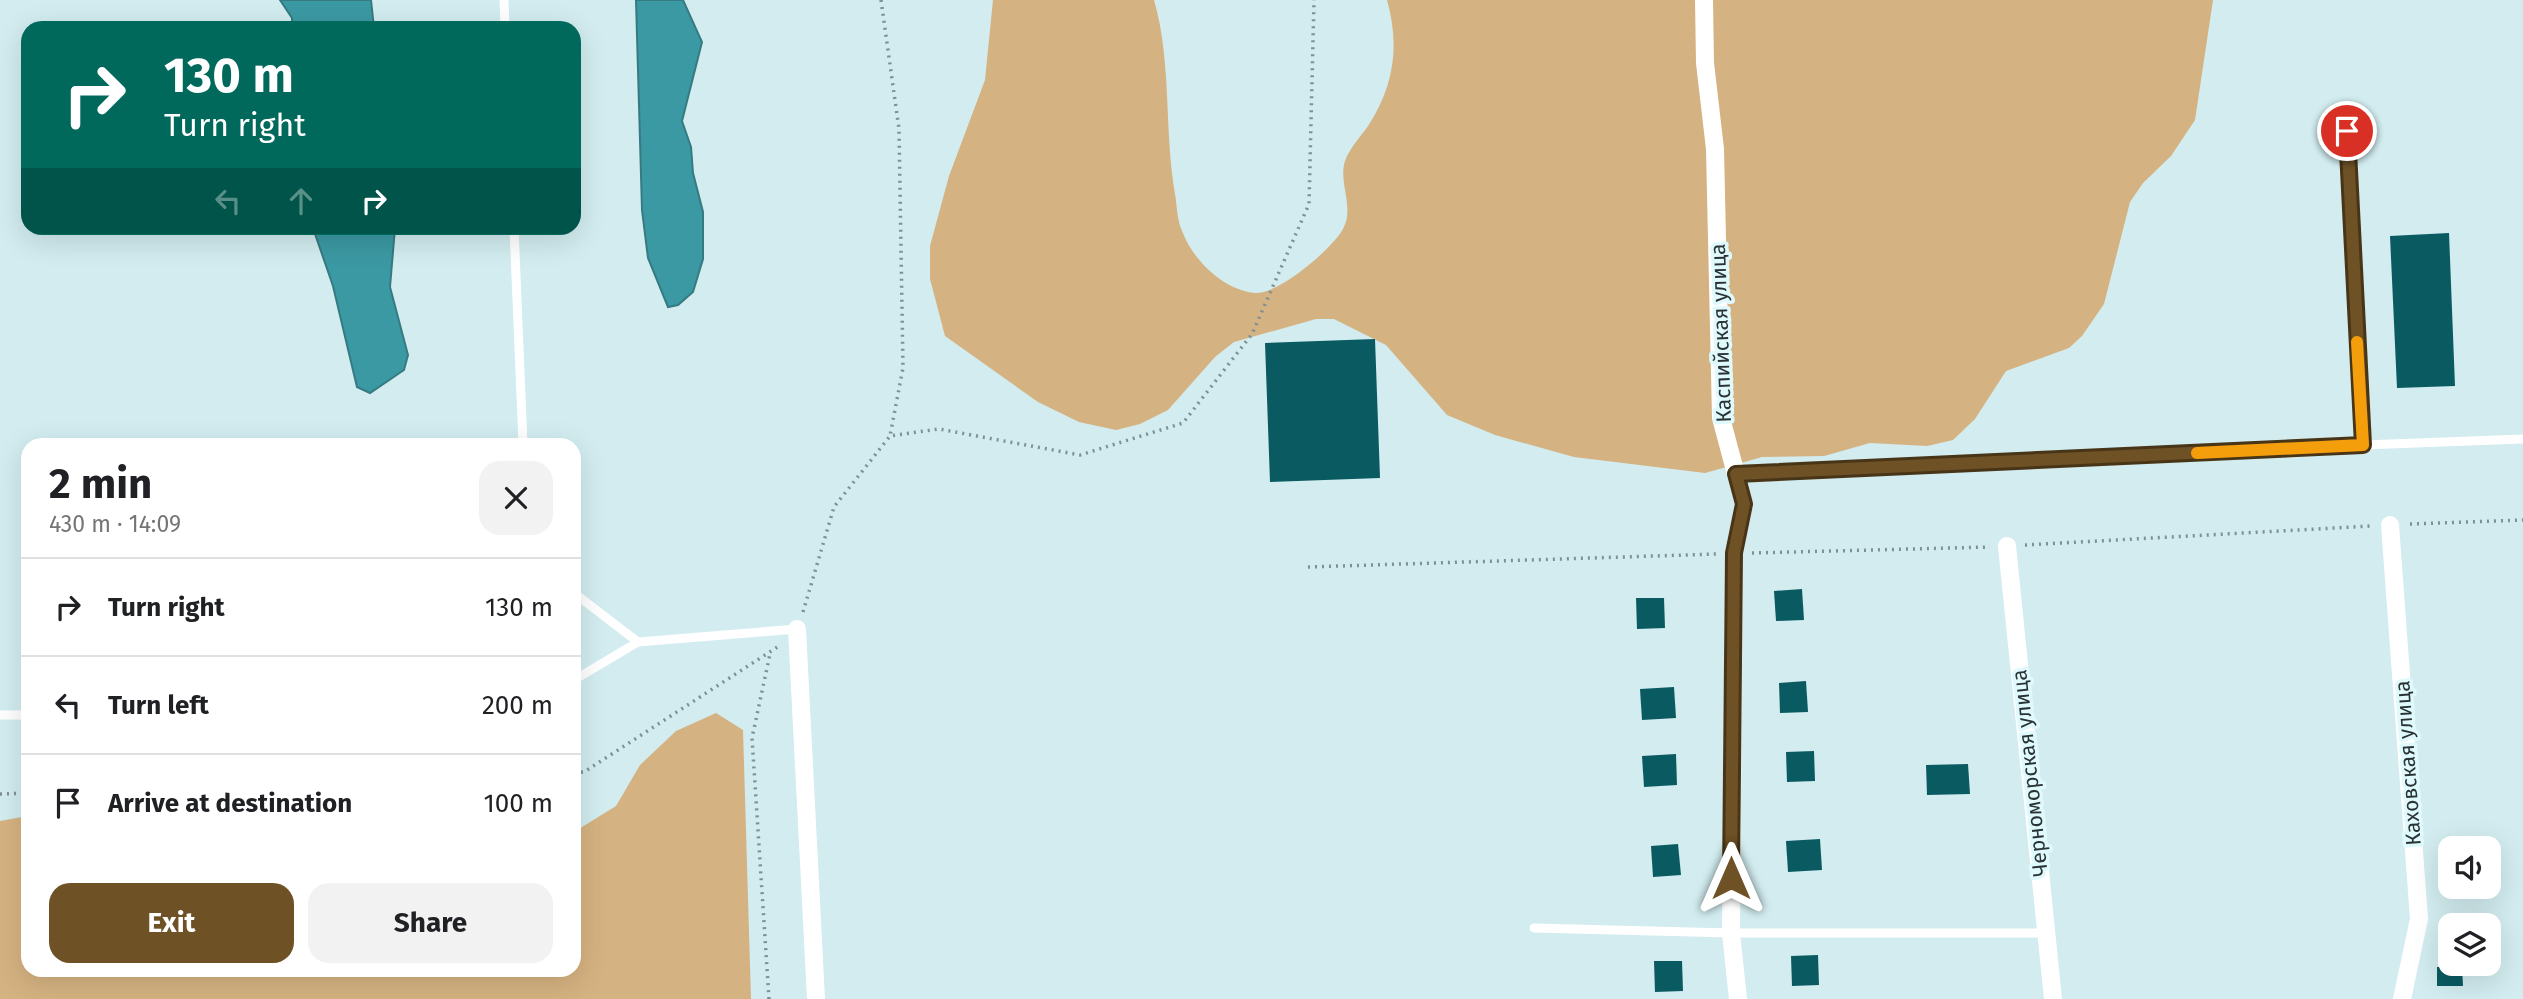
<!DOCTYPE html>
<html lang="en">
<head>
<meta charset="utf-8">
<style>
	:root { --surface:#fff; --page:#f2f2f2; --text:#202124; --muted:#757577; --line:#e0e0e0; --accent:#6e5125 }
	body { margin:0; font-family:"Fira Sans",sans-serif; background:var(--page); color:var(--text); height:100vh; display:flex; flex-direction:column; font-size:26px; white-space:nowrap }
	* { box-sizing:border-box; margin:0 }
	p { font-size:23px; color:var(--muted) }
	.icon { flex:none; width:38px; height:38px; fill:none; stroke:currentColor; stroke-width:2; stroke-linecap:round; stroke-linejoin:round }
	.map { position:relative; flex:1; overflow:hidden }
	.sheet { position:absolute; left:21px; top:438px; width:560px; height:539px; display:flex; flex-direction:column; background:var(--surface); border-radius:21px; box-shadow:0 7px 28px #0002 }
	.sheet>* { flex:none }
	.hud { position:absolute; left:21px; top:21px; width:560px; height:214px; border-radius:21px; box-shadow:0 7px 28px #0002; background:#00695c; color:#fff; overflow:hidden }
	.fabs { position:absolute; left:2438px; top:836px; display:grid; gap:14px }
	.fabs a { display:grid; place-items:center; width:63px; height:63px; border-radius:14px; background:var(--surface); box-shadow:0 7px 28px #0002; font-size:35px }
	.pin { position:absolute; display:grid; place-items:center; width:60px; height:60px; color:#fff; margin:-30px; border:4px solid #fff; border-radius:50%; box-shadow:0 2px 7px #0007 }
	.me { position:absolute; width:77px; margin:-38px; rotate:0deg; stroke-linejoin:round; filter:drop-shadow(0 0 5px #0008) }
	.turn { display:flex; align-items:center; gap:24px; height:147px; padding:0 28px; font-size:32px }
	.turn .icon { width:91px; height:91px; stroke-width:2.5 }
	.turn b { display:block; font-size:49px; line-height:60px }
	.lanes { display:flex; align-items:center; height:66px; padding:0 28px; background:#0003; justify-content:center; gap:35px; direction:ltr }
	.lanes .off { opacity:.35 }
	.round { display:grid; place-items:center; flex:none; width:74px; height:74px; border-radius:21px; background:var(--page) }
	.head { display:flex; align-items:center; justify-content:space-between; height:119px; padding:0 28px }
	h1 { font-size:42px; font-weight:700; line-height:52px }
	.primary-button { display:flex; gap:14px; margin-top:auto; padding:14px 28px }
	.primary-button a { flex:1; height:80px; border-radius:21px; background:var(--accent); color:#fff; font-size:28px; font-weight:700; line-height:80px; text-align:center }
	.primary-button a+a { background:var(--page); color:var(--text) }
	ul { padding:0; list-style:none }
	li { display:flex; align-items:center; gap:21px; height:98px; padding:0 28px; border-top:2px solid var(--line) }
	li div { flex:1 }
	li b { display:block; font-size:26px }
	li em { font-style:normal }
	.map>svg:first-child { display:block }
</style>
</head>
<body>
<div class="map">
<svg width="2523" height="999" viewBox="0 0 2523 999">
	<rect width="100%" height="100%" fill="#d2ecef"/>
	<g fill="#d5b281">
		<path d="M993,0h161c18,62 10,131 21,194 2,12 2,26 7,37 11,29 41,59 73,62 23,2 77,-44 88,-64 12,-22 -5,-46 2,-68 4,-12 16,-25 23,-35 26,-40 32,-80 19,-126h826l-18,120 -24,36 -28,27 -13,19 -26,102 -22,32 -13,12 -63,23 -31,48 -22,21 -26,6 -57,-3 -46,13 -62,1 -57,16 -131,-16 -79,-22 -48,-20 -61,-70 -52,-26h-18l-82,23 -19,15 -47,53 -28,14 -24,6 -37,-8 -41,-20 -93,-66 -15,-57v-33l19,-70 36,-96z"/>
		<path d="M716,713l27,17 8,269h-751v-178l28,-5v154h546v-138l42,-26 24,-41 36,-34z"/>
	</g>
	<g fill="#3b99a3" stroke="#367a82" stroke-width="2">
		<path d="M280,0h91l3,28h-82v-10z"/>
		<path d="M636,0h47l19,42 -20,79 9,26 2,26 10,39v47l-10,33 -15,13 -10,2 -20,-49 -6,-48z"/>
		<path d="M313,228h82l-5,59 18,68 -4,15 -34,23 -13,-6 -24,-101z"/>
	</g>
	<g fill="#0a5a62">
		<path d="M2449,233l6,153 -58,2 -7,-152z"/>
		<path d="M1375,339l5,139 -110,4 -5,-139z"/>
		<path d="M1802,589l2,31 -28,1 -2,-30z"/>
		<path d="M1636,598h28l1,30 -28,1z"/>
		<path d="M1806,681l2,31 -28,1 -1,-30z"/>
		<path d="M1674,687l2,31 -34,2 -2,-31z"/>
		<path d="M1814,751l1,30 -28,1 -1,-30z"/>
		<path d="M1676,754l1,31 -33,2 -2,-31z"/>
		<path d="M1968,764l2,30 -43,1 -1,-30z"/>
		<path d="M1820,839l2,31 -34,2 -2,-31z"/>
		<path d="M1678,844l3,31 -28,2 -2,-31z"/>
		<path d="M1818,955l1,30 -27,1 -1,-30z"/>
		<path d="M1654,961h28l1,30 -28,1z"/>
		<path d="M2462,966l1,20h-26v-19z"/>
	</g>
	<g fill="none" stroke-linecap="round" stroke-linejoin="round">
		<g stroke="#7e9092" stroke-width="3.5" stroke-dasharray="2 5" stroke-linecap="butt">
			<path d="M881,0l18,129 4,239 -13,68"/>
			<path d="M2410,524l113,-4"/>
			<path d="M2025,545l346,-19"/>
			<path d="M1752,553l238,-6"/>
			<path d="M1308,567l409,-13"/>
			<path d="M803,612l31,-105 56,-71 49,-7 141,26 103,-32 69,-89 57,-130 5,-204"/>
			<path d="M574,773l10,-1 195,-126"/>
			<path d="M0,794l28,-1"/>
			<path d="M769,999l-17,-261 18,-84"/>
		</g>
		<g stroke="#fff" stroke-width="9">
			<path d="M504,0l1,28"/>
			<path d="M2347,130l16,315 160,-6"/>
			<path d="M514,228l9,216"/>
			<path d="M1736,474l627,-29"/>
			<path d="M574,593l64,49 -64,38"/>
			<path d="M638,642l159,-13"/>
			<path d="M0,715h28"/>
			<path d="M1534,928l197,5h315"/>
		</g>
		<g stroke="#fff" stroke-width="18">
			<path d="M1704,0l1,63 10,86 6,269 23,86 -10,49 -3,380 7,66"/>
			<path d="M2390,525l29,394 -17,80"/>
			<path d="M2007,546l46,453"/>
			<path d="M797,629l19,370"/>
		</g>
	</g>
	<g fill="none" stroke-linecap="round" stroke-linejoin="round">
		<g stroke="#483518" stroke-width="18">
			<path id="route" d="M1731,878l3,-325 10,-49 -8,-30 627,-29 -16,-314"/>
		</g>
		<use href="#route" stroke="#6e5125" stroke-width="12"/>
		<path stroke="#f59e0b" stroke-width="12" d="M2197,453l166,-8 -6,-103"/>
	</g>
	<g text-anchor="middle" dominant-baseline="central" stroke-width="7" stroke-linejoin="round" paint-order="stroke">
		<g font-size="21" fill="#293334" stroke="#e0f9fd">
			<text transform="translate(1721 333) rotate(-92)">Каспийская улица</text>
			<text transform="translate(2408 763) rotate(-94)">Каховская улица</text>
			<text transform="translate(2030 773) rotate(-96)">Черноморская улица</text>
		</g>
	</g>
</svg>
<div class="fabs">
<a><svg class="icon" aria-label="sound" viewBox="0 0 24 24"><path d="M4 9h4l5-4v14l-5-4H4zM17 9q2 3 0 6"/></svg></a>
<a><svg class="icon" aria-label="layers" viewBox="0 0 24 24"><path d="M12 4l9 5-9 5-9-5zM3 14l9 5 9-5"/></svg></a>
</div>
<div class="pin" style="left:2347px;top:131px;background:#d93025"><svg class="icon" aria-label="arrive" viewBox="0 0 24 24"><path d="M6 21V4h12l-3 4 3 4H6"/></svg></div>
<svg class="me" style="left:1731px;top:878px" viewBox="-20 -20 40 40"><path d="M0-17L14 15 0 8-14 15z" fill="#6e5125" stroke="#fff" stroke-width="4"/></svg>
<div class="hud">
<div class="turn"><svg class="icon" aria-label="right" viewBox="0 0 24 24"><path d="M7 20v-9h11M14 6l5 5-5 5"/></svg><div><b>130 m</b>Turn right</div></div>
<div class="lanes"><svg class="icon off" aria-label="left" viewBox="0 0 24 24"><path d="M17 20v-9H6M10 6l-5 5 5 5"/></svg><svg class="icon off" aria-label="ahead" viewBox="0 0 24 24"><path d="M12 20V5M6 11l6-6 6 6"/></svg><svg class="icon" aria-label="right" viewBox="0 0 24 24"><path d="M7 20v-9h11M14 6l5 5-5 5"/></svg></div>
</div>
<section class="sheet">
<div class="head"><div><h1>2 min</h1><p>430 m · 14:09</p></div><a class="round"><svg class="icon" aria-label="close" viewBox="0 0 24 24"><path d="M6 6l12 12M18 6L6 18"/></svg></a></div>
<ul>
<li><svg class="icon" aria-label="right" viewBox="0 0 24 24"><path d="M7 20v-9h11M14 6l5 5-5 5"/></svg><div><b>Turn right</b></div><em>130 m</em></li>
<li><svg class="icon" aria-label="left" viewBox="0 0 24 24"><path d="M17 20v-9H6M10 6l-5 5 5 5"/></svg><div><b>Turn left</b></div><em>200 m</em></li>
<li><svg class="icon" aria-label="arrive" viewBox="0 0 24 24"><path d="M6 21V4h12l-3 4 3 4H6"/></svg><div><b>Arrive at destination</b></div><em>100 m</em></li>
</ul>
<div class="primary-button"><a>Exit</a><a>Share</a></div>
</section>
</div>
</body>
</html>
